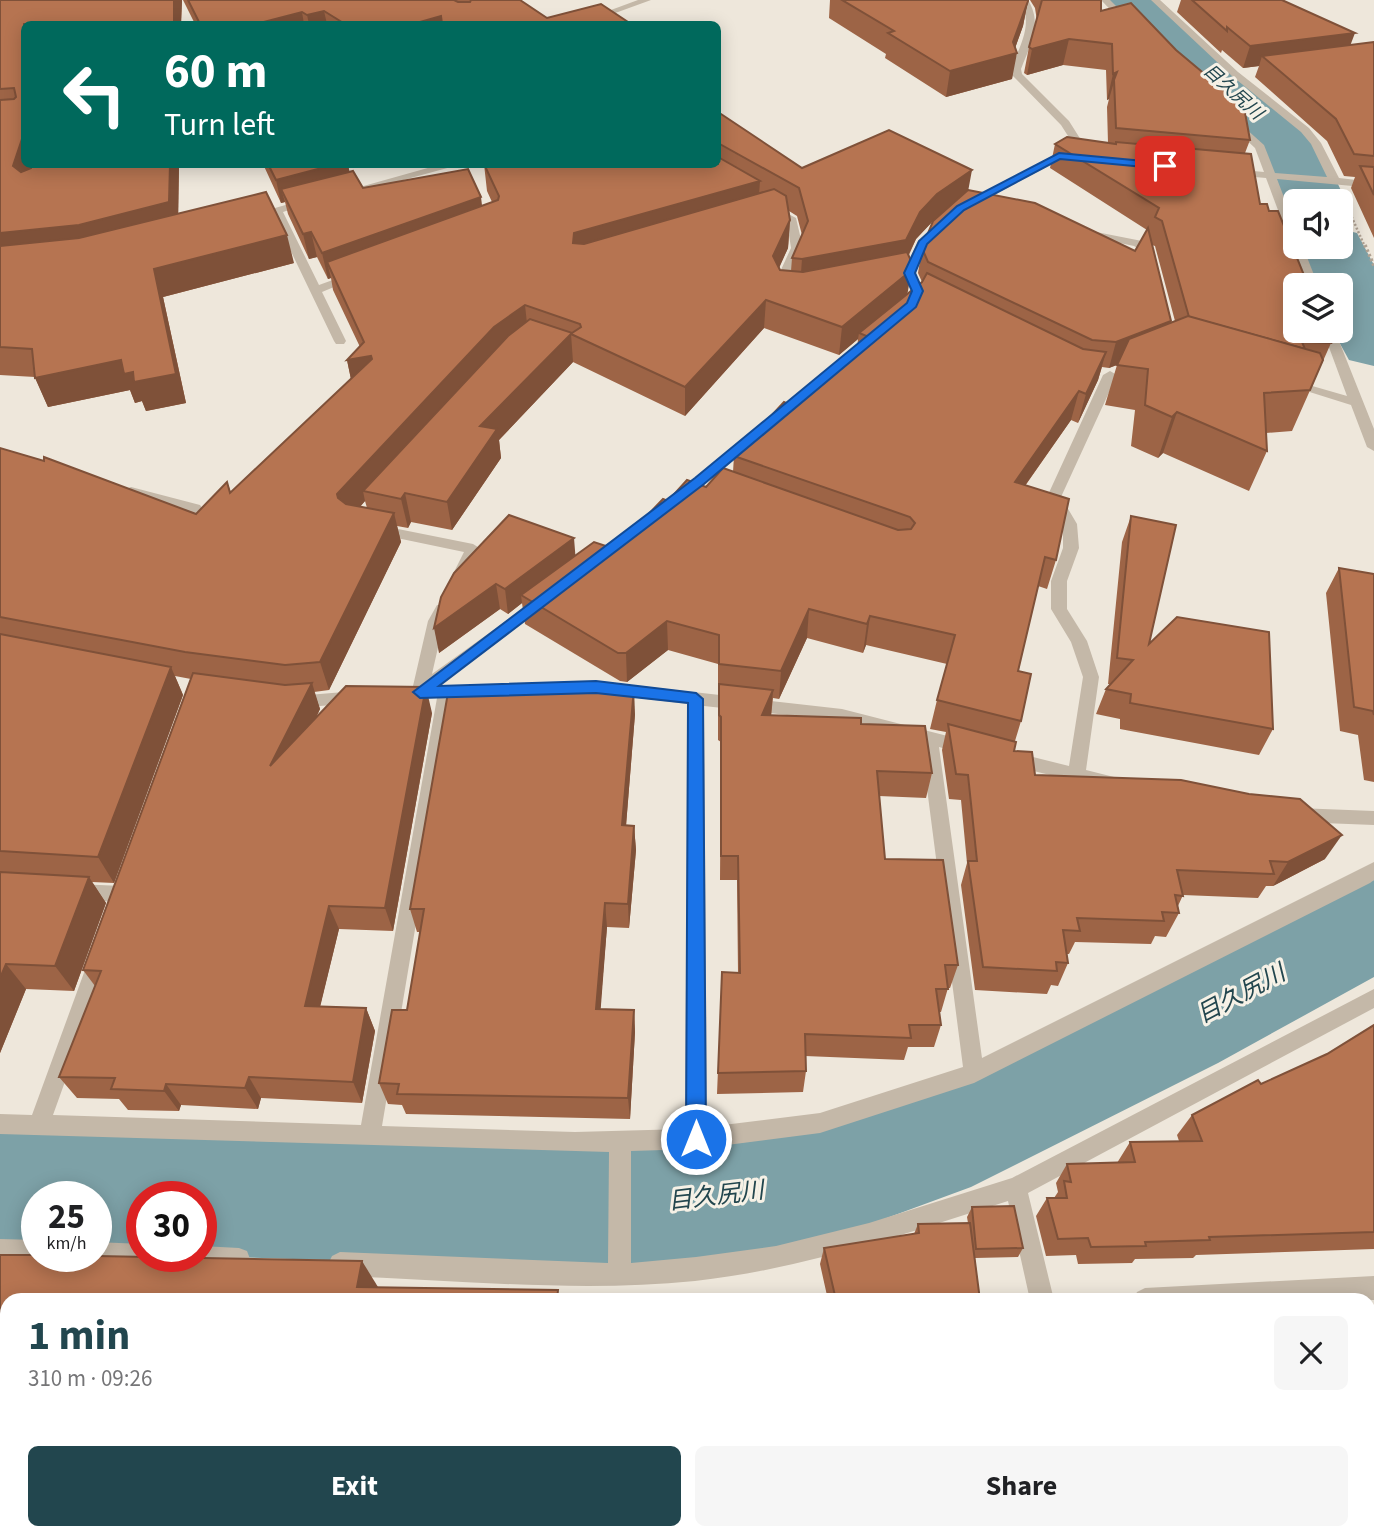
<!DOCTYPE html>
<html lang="en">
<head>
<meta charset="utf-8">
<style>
	:root { --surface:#fff; --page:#f6f6f6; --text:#202124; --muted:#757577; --accent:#22464e }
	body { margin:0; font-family:"Source Sans 3","Noto Sans JP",sans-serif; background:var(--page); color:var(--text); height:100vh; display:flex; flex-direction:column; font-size:26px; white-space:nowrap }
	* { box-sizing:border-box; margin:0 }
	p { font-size:23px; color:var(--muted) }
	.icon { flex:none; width:38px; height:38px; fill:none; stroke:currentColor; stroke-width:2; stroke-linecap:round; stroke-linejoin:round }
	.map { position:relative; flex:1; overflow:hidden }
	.panel { position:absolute; left:0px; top:1293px; width:1376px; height:247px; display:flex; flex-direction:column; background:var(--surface); border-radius:21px 21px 0 0; box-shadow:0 4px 18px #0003 }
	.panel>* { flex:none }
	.top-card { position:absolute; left:21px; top:21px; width:700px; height:147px; border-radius:10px; box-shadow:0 4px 18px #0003; background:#00695c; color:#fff; overflow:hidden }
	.tools { position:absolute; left:1283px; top:189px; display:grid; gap:14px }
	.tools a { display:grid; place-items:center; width:70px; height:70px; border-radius:10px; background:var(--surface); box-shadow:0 4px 18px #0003; font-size:35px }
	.speed { position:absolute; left:21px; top:1181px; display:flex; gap:14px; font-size:35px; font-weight:700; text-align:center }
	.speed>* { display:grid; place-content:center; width:91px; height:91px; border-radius:50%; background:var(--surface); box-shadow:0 4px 18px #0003; line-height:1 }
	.speed small { font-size:18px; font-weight:400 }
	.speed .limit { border:10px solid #d22; background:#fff; color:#111 }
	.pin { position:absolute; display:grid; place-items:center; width:60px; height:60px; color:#fff; margin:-30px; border-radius:14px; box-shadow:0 4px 10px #0006 }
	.me { position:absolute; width:77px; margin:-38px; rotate:0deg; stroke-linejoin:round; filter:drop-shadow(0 0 5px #0008) }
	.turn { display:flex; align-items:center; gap:24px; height:147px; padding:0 28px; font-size:32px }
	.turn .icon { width:91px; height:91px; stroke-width:2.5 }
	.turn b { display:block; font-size:49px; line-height:60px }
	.round { display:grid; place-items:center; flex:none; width:74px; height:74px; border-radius:10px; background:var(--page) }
	.head { display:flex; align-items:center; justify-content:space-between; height:119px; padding:0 28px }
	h1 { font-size:42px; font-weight:700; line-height:52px; color:var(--accent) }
	.action { display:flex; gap:14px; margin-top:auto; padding:14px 28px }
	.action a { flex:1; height:80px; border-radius:10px; background:var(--accent); color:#fff; font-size:28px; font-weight:700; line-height:80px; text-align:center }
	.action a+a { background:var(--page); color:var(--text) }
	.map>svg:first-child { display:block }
</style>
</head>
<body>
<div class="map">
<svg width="1374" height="1539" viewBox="0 0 1374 1539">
	<rect width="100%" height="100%" fill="#eee7db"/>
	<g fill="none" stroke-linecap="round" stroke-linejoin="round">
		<g fill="#7da1a7" fill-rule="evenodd">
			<path d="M1105,0h54l78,72 60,48 29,39 20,42 -6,8v-8h-45l-2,13 -9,-13 -16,-41 -11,-16 -58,-50 -86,-84z"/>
			<path d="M1340,229l17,4 17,32v101l-25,-6 -16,-29h7v-46h-24l-14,-38h38z"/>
			<path d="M1374,880v97l-156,86 -247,124 -114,42 -109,27 -61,8 -142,3 -344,-11v-59h-59v57l-46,-2v-55h-59v53l-37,-1v-120l545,16 142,-3 61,-6 109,-25 56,-17 225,-103 199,-98z"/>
		</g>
		<path stroke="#b0a293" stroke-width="2.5" stroke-dasharray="2 2" stroke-linecap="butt" d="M1350,213l15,34"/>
		<path stroke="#b0a293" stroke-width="3.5" stroke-dasharray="2.5 2.5" stroke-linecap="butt" d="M1365,245l9,21"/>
		<path stroke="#b0a293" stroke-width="6" stroke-dasharray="4.5 4.5" stroke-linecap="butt" d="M585,1533v6"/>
		<g fill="#c4b8a8" fill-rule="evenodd">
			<path d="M638,0h13l-66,24h-12z"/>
			<path d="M1020,0h8c15,24 2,45 -7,69l1,5 47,47 12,19 -14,13 10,4 -5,3 -11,-1 -91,49h-8v-4l94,-50 14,-15 -9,-14 -49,-50 -1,-6c9,-24 23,-45 9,-69z"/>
			<path d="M1101,0h9l23,23v4h-6z"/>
			<path d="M1151,0h9l78,72 71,56 12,15 18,35 35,4v6l-97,-9 18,47v21h8l15,38h-12l-40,-107 -34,-3 -5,-3 5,-3 32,3 -9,-24 -29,-27 9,-2 29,26 11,28 52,4 -16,-33 -10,-12 -69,-56z"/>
			<path d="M442,164h20l-121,33 -6,-3z"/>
			<path d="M303,200l10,2 -30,10 36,73 33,-12 6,4 -36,15 24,49 -2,3h-8l-2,-3 -61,-127 -20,5 -6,-3z"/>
			<path d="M769,204l27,14 7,30 -17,37 2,6 -6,4 -4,-1 -4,-9 17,-37 -4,-26 -22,-13v-4z"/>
			<path d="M938,224l10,2 -21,19 -12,28 8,18 -11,20h-8l-2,-3 9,-17 -8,-18 15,-32z"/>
			<path d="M1081,229l61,12 12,8 3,14 -10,3 -5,-15 -8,-5 -57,-12 -2,-2z"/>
			<path d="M1323,331h12l39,98v22l-7,-4 -16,-42 -70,-22 7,-4 59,17z"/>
			<path d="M1110,371l7,4 -56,122 16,27 2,24 -12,33v28l20,32 12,36 -13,93 28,7 3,5 -3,5 -6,2 -95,-23 -6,-2 -3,-5 3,-5 6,-2 56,14 14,-89 -12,-35 -20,-33v-28l12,-33v-24l-16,-27 56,-122z"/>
			<path d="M766,423l7,4 -2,3 -87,70h-10l-2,-3 2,-3z"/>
			<path d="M131,487l69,18 2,3 -7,5 -69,-18 -2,-3 2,-3z"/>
			<path d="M648,515l5,2 2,3 -2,3 -56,43h-10l-3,-4 3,-4z"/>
			<path d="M378,525l95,19 8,5 -17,33 -5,1 -8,-5 13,-26 -91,-19 -2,-3z"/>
			<path d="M542,595l6,1 2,4 -2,4 -108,81h30l8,6 -8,6h-16l-72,429 193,6 110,-3 3,-425 -92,-11 -52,2 -8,-6 8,-6 52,-2 246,28 129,33 3,5 -3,5 -6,2 -26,-7 43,311 392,-196v18l-4,3 -396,200 -154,50 -124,16 -65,2v112l65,-6 80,-11 93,-23 143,-45 362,-189v19l-346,185 26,107h-24l-22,-99c-103,33 -205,68 -313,80 -117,12 -237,-1 -355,-5l-8,-4 -4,-8 4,-8 8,-4 268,11 1,-111 -609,-18v-20l32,1 57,-156 3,-6 7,-3 7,3 3,6 -56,156 308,10 76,-427 -33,1 -8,-6 2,-4 15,-3 15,-65 9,-16h12l2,4 -7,12 -12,53zM704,706l138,15 79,21 42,325 -143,46 -113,14z"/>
			<path d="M356,691l8,6 -8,6 -60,5 -8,-6 8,-6z"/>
			<path d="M1297,808l77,3v14l-77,-3 -6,-2 -3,-5 3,-5z"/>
			<path d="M77,884l45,2 7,2 2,6 -2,6 -7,2 -45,-2 -7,-2 -2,-6 2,-6z"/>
			<path d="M0,1239l37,1v16h9l-1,3 -8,3 -37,-1z"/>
			<path d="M96,1242l46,2v12h11l-3,7c-16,7 -46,5 -62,-2l-2,-5h10z"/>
			<path d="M201,1246l38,2 8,3 3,8 -3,8 -8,3 -66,-3 -8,-3 -3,-8h39z"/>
			<path d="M1374,1276v24h-241l4,-8 8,-4z"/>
		</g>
	</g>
	<g fill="#9d6446" fill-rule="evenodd">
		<path d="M0,0h182l-1,24h-157v140h155l-1,50 116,49 -131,34 23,106 -40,8 -4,-10 -7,2 -5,-13 -82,17 -13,-30 -35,-2z"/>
		<path d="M183,0h337l27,18 84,6h-436z"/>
		<path d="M830,0h198l-5,26 -8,22 -3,31 -66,18 -61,-39 1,-4 -57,-36z"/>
		<path d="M1030,0h71v11l149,129 -5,13 15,51 71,139 -39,88 -26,2 1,18 -18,40 -86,-38 -5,5 -27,-12 4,-36 -30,-5 12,-40 -8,3 -7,-1 -4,13 -20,43 -7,-3 -46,66 31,74 -9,29 -9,-3 -20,85 3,50 -6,20 -1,10 21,24 290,84 -52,27h-7l-8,12 -75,-3 -5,11 1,7 -13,24 -11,-1 -4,8 -76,-2 -6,12h-2l1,9 -10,23 -7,-1 -4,9 -72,-4 -14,-105 6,-22 -6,-63 -12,-1 -7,-49 4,-18 -16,-3 7,-29 10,-36 -81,-19 -3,8 -56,-15 -28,61 -6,-1 -2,18 90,8 71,49 -6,25 -47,-2 6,63 73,106 -8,23h-2l-7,24h-2l2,13 -7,22h-26l-4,13 -99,-4 1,15 -3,21 -86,2 5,-122 16,1 -1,-93h-17l1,-138 -3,-2v-76l-50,-14 -41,32 -7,-1 -95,-57 -3,-21 -14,11 -8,-5 -61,44 2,-56 134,-42 40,-6 53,-48 38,-14 27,-15 1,-16 56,-51 67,-55 1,-11 -19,16 -75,-27 -79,88 -112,-54 -74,78 2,18 -49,72 -41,-8 -3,6 -11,-2 4,16 -72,148 -15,2 6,17 -4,9 116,-5 -39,218 -54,-2 -19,77 46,2 9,23 -13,72 -101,-5 -3,11 -77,-4 -2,6 -51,-1 -9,-11 -42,-1 -18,-21 36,-91 -12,-16 108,-291 -16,-3 8,19 -69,188 -22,-1 14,21 -32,88 -48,-2 -26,64v-605l196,66 31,-32 4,10 120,-113 -4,-19 13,-13 -27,-57 -2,-12 -3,1 -11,-22 -8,2 -21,-45 -3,-12 -4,1 -18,-39h85l1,8 14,16 119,18 10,-4 -5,-11 -3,-27h234v-52l84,56 167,22 166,61 12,-21 -97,-62 5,-24 53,-1 -1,-36 2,-8 -2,1 -1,-30 -43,-5 -36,10 -3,-2 5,-26 8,-26 -2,-13zM789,211l8,5 5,19 -10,23 -1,13 -11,-1 -1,-3 9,-19 2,-28zM933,221l-11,27 -4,25 4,9 -15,12 5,-31 -3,-8 7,-16zM1152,245l3,1 20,75 -4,2v-2zM365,501l2,7 -7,-1z"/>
		<path d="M1181,0h101l68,45 24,-3v196l-23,-50 4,-11 -11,-1 -17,-35 -72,-64 4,-11 -16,2 -21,-18 -1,3 -44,-41z"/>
		<path d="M1131,516l18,128 124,85 -14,26 -139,-26v-10l-24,-5 10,-25 4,-5h-2l14,-142z"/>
		<path d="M1339,568l35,6v208l-10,-2 -6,-45 -18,-4 -14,-138z"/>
		<path d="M635,714l-9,112h8l2,24 -7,78 -22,-1 -7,82 34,1 1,22 -5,87 -224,-5 -4,-9 -14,-1 -9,-21 28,-73 13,-78h-3l-7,-23z"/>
		<path d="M1374,1025v224l-178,6 -3,3 -58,1 -3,4 -54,1 -2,-9 -30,1 -10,-40 11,-18h7l4,-6 -2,-9 11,-19 50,-1 13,-21 49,-1 -2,-6 15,-20 135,-61z"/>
		<path d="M972,1207l51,41 -5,9 -43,1 5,42h-152l-8,-36 4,-16 90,-14 4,-10 50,-1 -1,-6z"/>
	</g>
	<g fill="#7f5139">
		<path d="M174,0h8l-1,24h-7z"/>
		<path d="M1028,1l-5,25 -10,28 4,-1 -5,26 -66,18 4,-26 63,-29z"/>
		<path d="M324,11l3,13h-18l-2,-9z"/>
		<path d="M302,12l2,12h-48z"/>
		<path d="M441,16l1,8h-29z"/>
		<path d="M1355,33l-8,21 -85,2 -3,10 -16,2 7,-22z"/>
		<path d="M1069,39l-6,26 -36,10 5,-26z"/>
		<path d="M1117,72l-8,27 -2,1 6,-26z"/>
		<path d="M23,136h1v28h9l-9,29 -11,-27z"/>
		<path d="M170,164h9l-1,66 -178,32v-29z"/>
		<path d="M337,164h11l4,21 -71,4 4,13 -4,1 -5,-23z"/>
		<path d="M972,170l-5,27 -35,25 -16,17 -14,29 -102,19 2,-28 118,-47 17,-18z"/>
		<path d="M760,181l-2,27 -183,63 -2,-28 1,-10z"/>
		<path d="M481,197l3,25 -157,40 4,16 -3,1 -6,-26z"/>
		<path d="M790,220l-2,28 -16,36 1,-28z"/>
		<path d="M311,232l6,25 -8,2 -6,-25z"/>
		<path d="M287,235l7,28 -131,34 23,106 -40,8 -4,-10 -7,2 -5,-13 -82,17 -13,-29 86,-18 12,12 21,-103z"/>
		<path d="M912,263l-4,28 -4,10 -45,32 -1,6 -19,16 3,-28z"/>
		<path d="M766,300l-2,28 -79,88v-29z"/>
		<path d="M525,305l3,28 -165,158 2,10 -20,22 -8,-29 157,-167z"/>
		<path d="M1171,321l-8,25 -54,22 7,-26z"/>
		<path d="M571,334l2,28 -74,78 2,18 -49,72 -5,-28 33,-76z"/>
		<path d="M1106,352l-8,28 -20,43 8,-29z"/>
		<path d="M371,356l6,29 -24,4 -6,-29z"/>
		<path d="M1079,391l-8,29 -64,91 8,-29z"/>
		<path d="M1177,412l-14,41 -5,5 14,-41z"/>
		<path d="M405,493l6,29 -3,6 -7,-29z"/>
		<path d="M394,513l7,29 -72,148 -9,-28z"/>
		<path d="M574,538l2,25 -55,32 1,8 -14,11 -3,-25z"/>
		<path d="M496,584l4,25 -61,44 -5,-25z"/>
		<path d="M809,609l-2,29 -28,61 2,-28z"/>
		<path d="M870,616l-4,29 -3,8 4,-29z"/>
		<path d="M667,621l1,29 -41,32 -1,-29z"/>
		<path d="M171,667l12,28 -69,188 -16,-26z"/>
		<path d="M312,683l8,26 -40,82 -10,-25z"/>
		<path d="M426,687l6,26 -39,218 -8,-23z"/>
		<path d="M634,688l1,26 -11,136 -2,-25z"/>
		<path d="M773,690l-2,26 -9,-1z"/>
		<path d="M634,826l2,24 -7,78 -1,-24z"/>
		<path d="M1342,835l-17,24 -52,27 15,-24z"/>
		<path d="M89,877l17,26 -32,88 -19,-25z"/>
		<path d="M605,903l2,24 -8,104 -3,-22z"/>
		<path d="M329,906l10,23 -24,99 -10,-22z"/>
		<path d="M6,964l20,25 -26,64v-75z"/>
		<path d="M366,1008l9,23 -13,72 -9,-21z"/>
		<path d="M634,1010l1,22 -5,87 -2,-21z"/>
		<path d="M249,1077l12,21 -3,11 -13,-21z"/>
		<path d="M166,1084l15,21 -2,6 -15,-20z"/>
		<path d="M362,1261l24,39 -29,-13z"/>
		<path d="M539,1533h14l-1,6h-13z"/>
	</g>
	<g fill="#b67451" stroke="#7f5139" stroke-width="2">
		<path d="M0,0h174v24h-150v112h-1l-10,30 8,6 10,-4v-4h139l-1,38 -90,23 -79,8v-133l14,-1 2,-2 -2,-9 -14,1z"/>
		<path d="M188,0h266l4,2h12l1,-2h49l27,18 54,-14 30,20h-189l-1,-8 -28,8h-68l-21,-13 -17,4 -5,-3 -46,12h-56z"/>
		<path d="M842,0h186v1l-15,41 4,11 -67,18 -62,-38 6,-2z"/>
		<path d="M1042,0h59v11l30,-8 45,47 68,57 6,33 -134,-12 -2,-48 3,-8 -4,2 -1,-30 -43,-5 -37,10 -3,-2z"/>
		<path d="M1192,0h90l73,33 -105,13 -23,-19v4z"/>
		<path d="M1374,42v114l-20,-2 -18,-35 -74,-63z"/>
		<path d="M718,112l84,56 87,-38 83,40 -35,24 -17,18 -14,28 -104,19 -10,-1 16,-37 -9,-33 -81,-45z"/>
		<path d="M1067,137l49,7v-2l135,12 9,50h7l2,7h9l30,74h-13v46h31l5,12 -29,-1 3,7 -116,-32 -27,-96 -7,-4 4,-9 -104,-64z"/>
		<path d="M718,157l42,24 -186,52 -1,10 11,1 190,-55 12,7 4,24 -17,36 7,14 23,2 104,-20 5,11 -4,10 -66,54 -76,-27 -81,87 -114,-53 -91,92 17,3 -50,73 -42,-9 -4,6 -38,-8 145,-155 22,-17 42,14 9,-6 -1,-3 -55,-19 -31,22 -157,167 1,4 8,6 48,9 -74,149 -35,3 -100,-13 -185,-35v-169l44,13v-4l152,57 31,-32 3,11 142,-134 -1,-3 -24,4 17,-18 -37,-80 171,-62 1,-4 -15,-32h234z"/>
		<path d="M268,164h69l-61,16z"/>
		<path d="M1360,166l14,1v28z"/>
		<path d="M468,169l13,28 -159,56 -11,-21 -8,2 -22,-45 72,-18 10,17z"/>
		<path d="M968,190l67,13 100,48 13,-23 23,93 -55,21 -24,-2 -164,-78 -6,-14 11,-27z"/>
		<path d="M266,192l21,43 -133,34 22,105 -42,8 -1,-10 -9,2 -3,-14 -86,18 -3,-29 -32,-2v-101l79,-8z"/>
		<path d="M927,273l156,76 23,3 -20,42 -7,-3 -64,91 54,17 -13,61 -11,-3 -27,114 13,3 -10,47 -84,-21 18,-65 -85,-19 -3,8 -58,-15 -28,62 -62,-7v-29l-52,-14 -41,32h-8l-97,-58 73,-53 21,7 48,-50 5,2 19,-21 19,7 17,-19 175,62 13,-1 4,-6 -5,-6 -176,-61 50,-54 6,3 33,-32 51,-34 -15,-6 63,-51z"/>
		<path d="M1188,316l132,37 3,7 -13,30 -46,3 3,58 -90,-39 -5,5 -27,-12 3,-36 -31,-4 12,-26z"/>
		<path d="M509,515l65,23 -69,51 -9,-5 -62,44 7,-31 13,-24z"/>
		<path d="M1131,516l45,9 -27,119 28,-27 92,15 4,97 -143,-26 1,-9 -25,-5 27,-29 -16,-2z"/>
		<path d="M1339,568l35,6v141l-1,-4 -19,-4z"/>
		<path d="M0,634l171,33 -73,190 -98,-6z"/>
		<path d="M193,673l92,12 27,-2 -42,83 76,-80 80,1 -41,221 -56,-2 -24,100 61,2 -13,74 -104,-5 -4,11 -79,-4 -2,7 -53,-2 4,-11 -56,-1 42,-106 -18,-1z"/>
		<path d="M719,684l54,6 -11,25 99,3v6l64,2 7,47 -55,-2 8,88 58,1 15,105h-13l3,24h-12l5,36h-32l2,13 -106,-4 1,37 -88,2 4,-101 18,1 -2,-117h-17v-139l-2,-2z"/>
		<path d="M449,687l185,1 -12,137 12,1 -6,78 -23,-1 -9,106 38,1 -6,88 -231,-4 2,-10 -20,-1 13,-73h15l17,-101h-14z"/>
		<path d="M948,724l68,18 -2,9 18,1 3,23 146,5 68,14 51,5 42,36 -54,27 -18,-1 4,13 -97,-4 6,26 -8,-1 4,18 -17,-1 2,9 -87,-3 3,13 -17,-1 5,33 -12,-1 1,9 -74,-4 -15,-106h9l-9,-86 -12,-1z"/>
		<path d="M0,872l89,5 -34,89 -49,-2 -6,14z"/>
		<path d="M1374,1025v207l-165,5 1,3 -65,2 1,4 -55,1 -3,-9 -30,1 -11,-41h20l-3,-17 7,1 -4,-18 68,-2 -5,-20 72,-1 -10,-26 66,-35 3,4 66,-30z"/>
		<path d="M1014,1206l9,42 -47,1 -4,-42z"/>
		<path d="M970,1223l10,77h-144l-12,-52 95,-15 -1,-9z"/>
		<path d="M0,1255h37v1h59l266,5 -5,26 201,3 -1,10h-550v233h532v6h-539z"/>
	</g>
	<path fill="#1a73e8" stroke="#114b97" stroke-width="2" d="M1059,153l106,10 5,3 -5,3 -105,-10 -96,51 -37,34 -12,29 8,18 -7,16 -212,177 -265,202 157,-5 100,12 7,6 3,440 -3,7 -7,3 -7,-3 -3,-7 2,-436 -92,-10 -176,5 -7,-6 282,-214 212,-175 5,-12 -8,-18 15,-32 38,-35z"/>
	<g text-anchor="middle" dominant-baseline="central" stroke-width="6" stroke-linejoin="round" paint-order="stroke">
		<g font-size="18" font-style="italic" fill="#22464e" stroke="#f6f1e6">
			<text transform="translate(1233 92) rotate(42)">目久尻川</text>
		</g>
		<g font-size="24" font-style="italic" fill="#22464e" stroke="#f6f1e6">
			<text transform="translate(1241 994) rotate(-28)">目久尻川</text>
			<text transform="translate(716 1196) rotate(-7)">目久尻川</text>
		</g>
	</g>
</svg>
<div class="tools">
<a><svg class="icon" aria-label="sound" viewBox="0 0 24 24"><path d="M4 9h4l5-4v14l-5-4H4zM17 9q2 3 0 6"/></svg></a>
<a><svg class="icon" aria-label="layers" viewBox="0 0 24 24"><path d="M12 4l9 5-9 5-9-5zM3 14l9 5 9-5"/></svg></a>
</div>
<div class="speed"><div>25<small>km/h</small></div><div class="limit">30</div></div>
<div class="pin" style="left:1165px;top:166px;background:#d93025"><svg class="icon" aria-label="arrive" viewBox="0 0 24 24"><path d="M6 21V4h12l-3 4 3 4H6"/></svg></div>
<svg class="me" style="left:696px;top:1139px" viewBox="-20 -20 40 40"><circle r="17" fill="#1a73e8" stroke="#fff" stroke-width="3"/><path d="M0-11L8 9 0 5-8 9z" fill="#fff"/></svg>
<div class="top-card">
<div class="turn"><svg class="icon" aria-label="left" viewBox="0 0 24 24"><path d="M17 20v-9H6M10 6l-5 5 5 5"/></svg><div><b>60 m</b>Turn left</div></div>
</div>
<section class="panel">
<div class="head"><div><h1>1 min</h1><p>310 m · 09:26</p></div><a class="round"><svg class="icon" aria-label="close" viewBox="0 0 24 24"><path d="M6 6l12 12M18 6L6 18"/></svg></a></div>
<div class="action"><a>Exit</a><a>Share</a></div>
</section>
</div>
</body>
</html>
